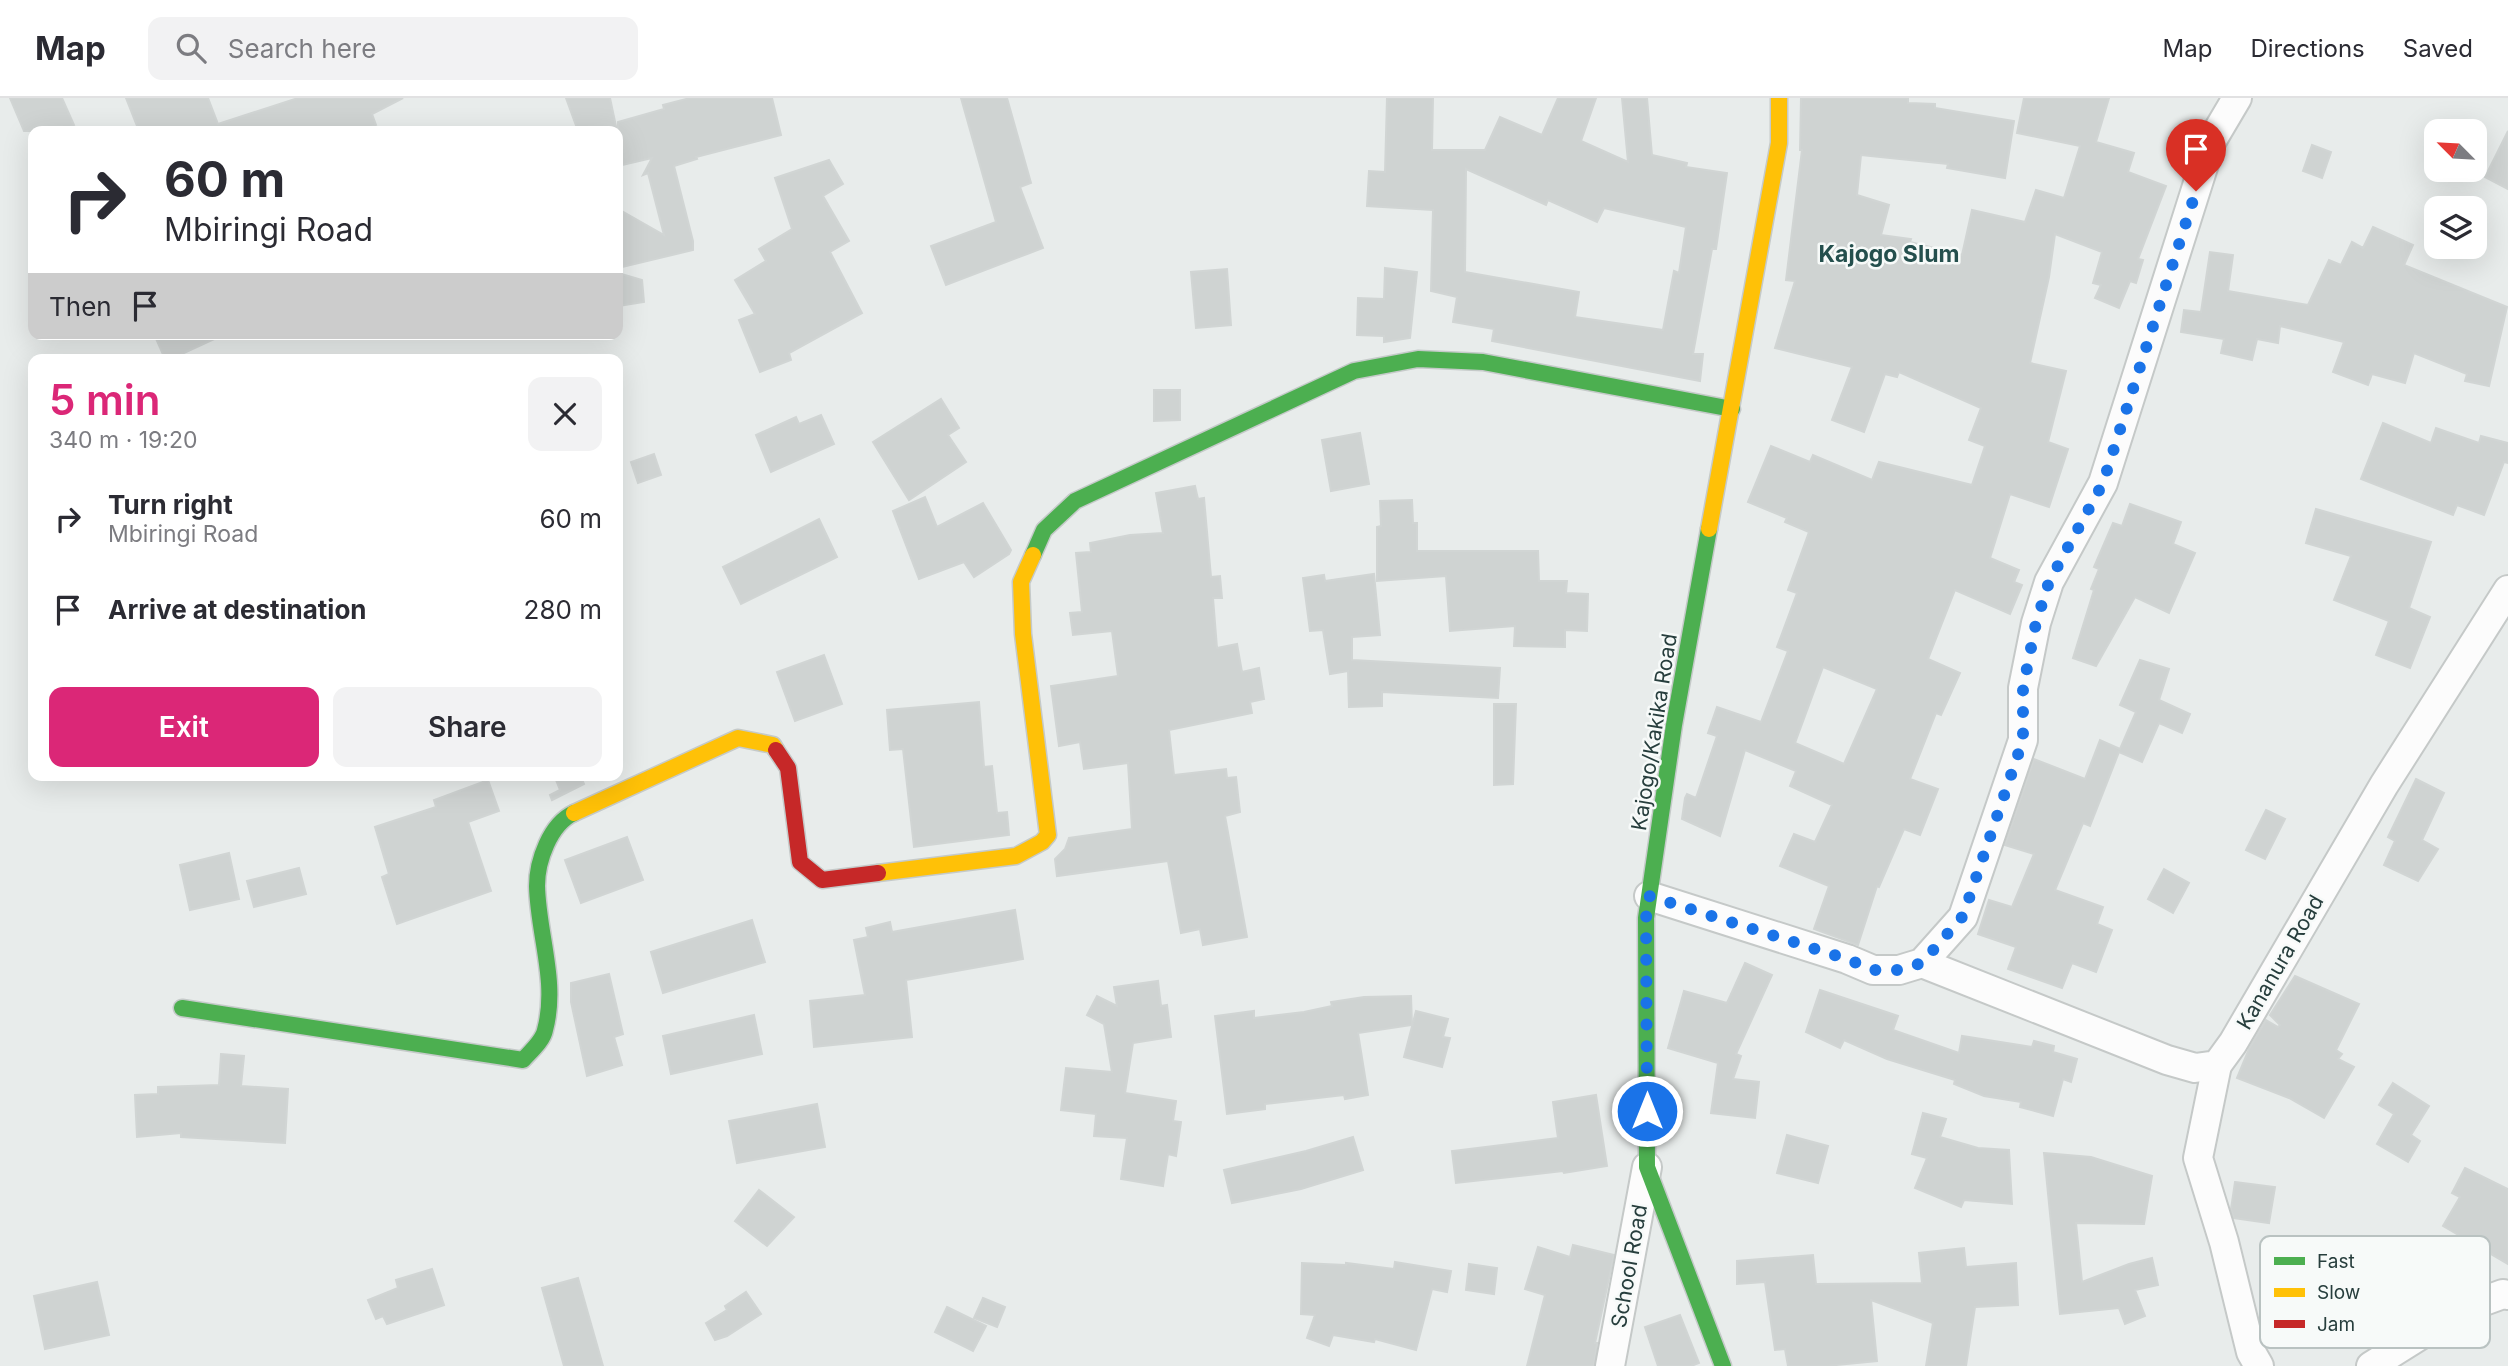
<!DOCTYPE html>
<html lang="en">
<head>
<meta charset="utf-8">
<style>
	:root { --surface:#fff; --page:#f2f2f3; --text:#2b2b33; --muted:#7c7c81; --line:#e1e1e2; --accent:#db2777 }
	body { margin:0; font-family:Inter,sans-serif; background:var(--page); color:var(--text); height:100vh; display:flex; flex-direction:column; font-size:26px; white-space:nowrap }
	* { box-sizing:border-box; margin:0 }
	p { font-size:23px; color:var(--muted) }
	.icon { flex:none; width:38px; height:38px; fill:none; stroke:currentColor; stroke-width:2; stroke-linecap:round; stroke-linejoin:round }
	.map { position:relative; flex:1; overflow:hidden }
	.sheet { position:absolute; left:28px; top:256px; width:595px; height:427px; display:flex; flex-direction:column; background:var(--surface); border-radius:14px; box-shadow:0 7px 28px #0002 }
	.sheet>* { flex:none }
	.banner { position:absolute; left:28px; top:28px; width:595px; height:214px; border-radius:14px; box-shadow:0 7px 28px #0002; background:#fff; color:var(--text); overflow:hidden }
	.needle { width:46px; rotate:294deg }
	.controls { position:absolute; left:2424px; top:21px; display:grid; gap:14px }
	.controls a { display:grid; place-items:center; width:63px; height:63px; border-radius:14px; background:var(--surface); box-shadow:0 7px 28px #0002; font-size:35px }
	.pin { position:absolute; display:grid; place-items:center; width:60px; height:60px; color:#fff; margin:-72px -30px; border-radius:50% 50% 50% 0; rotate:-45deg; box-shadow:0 0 7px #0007 }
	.pin .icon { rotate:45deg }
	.me { position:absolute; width:77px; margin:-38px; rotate:0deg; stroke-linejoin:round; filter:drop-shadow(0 0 5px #0008) }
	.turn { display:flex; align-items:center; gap:24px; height:147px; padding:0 21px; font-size:32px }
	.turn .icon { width:91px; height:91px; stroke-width:2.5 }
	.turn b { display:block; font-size:49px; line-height:60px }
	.then { display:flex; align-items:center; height:66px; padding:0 21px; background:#0003; gap:14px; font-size:26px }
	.round { display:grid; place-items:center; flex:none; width:74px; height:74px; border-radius:14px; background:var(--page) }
	.headline { display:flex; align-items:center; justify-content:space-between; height:119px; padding:0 21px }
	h1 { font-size:42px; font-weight:600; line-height:52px; color:var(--accent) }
	.button { display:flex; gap:14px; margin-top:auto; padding:14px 21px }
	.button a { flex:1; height:80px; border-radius:14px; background:var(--accent); color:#fff; font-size:28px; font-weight:600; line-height:80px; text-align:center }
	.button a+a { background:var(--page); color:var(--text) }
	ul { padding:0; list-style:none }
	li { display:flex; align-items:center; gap:21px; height:91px; padding:0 21px }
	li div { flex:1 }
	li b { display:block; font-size:26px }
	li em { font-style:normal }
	header { display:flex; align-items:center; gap:42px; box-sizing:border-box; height:98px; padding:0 35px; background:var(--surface); border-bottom:2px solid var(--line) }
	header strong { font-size:33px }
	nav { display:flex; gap:38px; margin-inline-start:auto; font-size:24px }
	.search { width:490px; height:63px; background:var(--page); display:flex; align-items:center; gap:18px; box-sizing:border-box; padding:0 24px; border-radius:14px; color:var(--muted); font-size:26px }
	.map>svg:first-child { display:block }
</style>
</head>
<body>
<header>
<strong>Map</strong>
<div class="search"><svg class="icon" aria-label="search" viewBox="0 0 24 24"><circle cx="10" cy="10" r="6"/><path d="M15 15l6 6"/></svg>Search here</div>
<nav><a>Map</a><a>Directions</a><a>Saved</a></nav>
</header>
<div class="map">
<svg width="2508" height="1268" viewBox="0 0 2508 1268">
	<rect width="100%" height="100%" fill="#e8eceb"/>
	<g fill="#cfd3d2" stroke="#d1d5d4" stroke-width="2" fill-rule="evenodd">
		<path d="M10,0h52l12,27 -14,6h-36z"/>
		<path d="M126,0h82l10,26 80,-26h105l-31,16 4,11 -17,6h-220z"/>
		<path d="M566,0h44l7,33h-39z"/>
		<path d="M690,0h82l9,37 -85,22 1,2 -23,7 19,75v9l-75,18v-59l46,26 -16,-62 -5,2 9,-17 -34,8v-44l46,-13 -1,-4z"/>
		<path d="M961,0h46l24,85 -11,4 23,61 -97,37 -15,-39 65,-24z"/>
		<path d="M1387,0h46l-1,52h53l15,-33 42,18 16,-37h38l-15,43 47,21 -6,-64h25l5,57 35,8 -1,4 41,6 -11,76h-4l-19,105h10l-3,27 -208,-40 2,-12 -41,-7 4,-25 -26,-6 2,-81 -66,-4 2,-35 16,1zM1466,71l80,36 2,-5 49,22 7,-14 82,19 -7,46 -5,-2 -11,59 -88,-13 4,-25 -114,-20z"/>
		<path d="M1801,0h107v5l27,1v4l79,13 -9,57 -58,-10 1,-4 -87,-9 -4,40 32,10 -8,30 30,4 -1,3 52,13 10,-45 53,12 11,-32 28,8 16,-52 -63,-13 7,-35h85l-13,44 38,11 -6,19 38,14 -28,73 5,1 -7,23 -6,-2 -11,27 -24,-10 6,-13 -8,-2 9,-31 -47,-18 -6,43 -19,86 36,8 -18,71 20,7 -19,58 -39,-13 -20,64 29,12 -5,12 8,3 -12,29 -55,-24 -27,69 32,14 -19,42 -5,-2 -26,66 28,10 -18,46 -16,-6 -25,58 -2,-1 -19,59 -44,-16 15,-43 -49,-20 14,-32 21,8 17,-37 -42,-19 6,-15 -51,-21 -25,86 -38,-17 3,-21 2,-4 9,4 21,-62 -9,-3 9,-26 44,15 27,-71 -11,-4 20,-54 -9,-3 21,-58 -24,-10 2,-4 -39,-16 23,-56 39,16 3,-7 59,25 7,-18 93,23 13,-39 -16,-6 12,-32 -82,-36 -2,5 -12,-3 -21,58 -32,-12 20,-53 -77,-19 20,-67 -9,-1 16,-130h-2zM1823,569l54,22 -33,75 -49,-21z"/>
		<path d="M2508,33v58l-23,-12z"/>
		<path d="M2312,47l19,7 -9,26 -19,-7z"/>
		<path d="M829,62l14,24 -20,12 26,45 -19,11 32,61 -73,40 2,7 -31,12 -21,-52 16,-6 -20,-34 31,-19 -7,-12 33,-20 -17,-51z"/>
		<path d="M2373,129l40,18 -9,20 103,42 -18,79 -24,-5 2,-7 -53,-21 -9,30 -33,-9 -4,11 -35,-13 11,-30 -64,-16 -2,17 -21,-4 -5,21 -31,-7 3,-14 -43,-7 3,-22 17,2 9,-60 23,3 -5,36 80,14 21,-45 12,5 11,-23 11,6z"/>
		<path d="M1385,170l32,4 -7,66 -26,4v-6l-27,-1 1,-37 26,1z"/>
		<path d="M1227,171l4,56 -35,3 -5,-56z"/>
		<path d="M618,175l24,7 2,22 -26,4z"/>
		<path d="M154,236h71l-54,25h-6z"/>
		<path d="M1154,292h26v30l-26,1z"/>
		<path d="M941,301l18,29 -11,7 18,27 -57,38 -36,-58z"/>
		<path d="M821,317l13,29 -63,28 -15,-37 40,-18 3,7z"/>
		<path d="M2383,325l48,20 5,-15 43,15 2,-7 27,7v20l-4,-1 -20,53 -27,-10 -4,10 -92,-36z"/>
		<path d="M1360,335l9,51 -38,7 -9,-51z"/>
		<path d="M654,356l7,21 -23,8 -7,-21z"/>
		<path d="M1195,388l3,13 6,-1 7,79 9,-1 2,22h-9l4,50 20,-4 5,28 17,-4 5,31 -14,3 2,11 -83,17 5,45 52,-6 1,9 9,-1 4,35 -15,4 22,121 -44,8 -3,-16 -19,4 -13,-72 -111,15 -2,-17 10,-10 4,-11 63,-9 -4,-66 -44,6 -4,-27 -21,4 -8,-60 67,-10 -6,-45 -39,4 -3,-22 12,-1 -6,-59 15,-1 -1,-9 40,-8 33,-2 -7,-40z"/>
		<path d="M925,399l12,30 46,-24 28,47 -2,4 -35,23 -10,-15 -45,17 -26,-68z"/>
		<path d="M1412,402l1,23h4v28h121l1,30h28l-1,12 22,1 -1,37 -22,-1v17l-51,-1 1,-20 -65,5 -4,-55 -69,5v-54l4,-1 -1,-25z"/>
		<path d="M2130,406l51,18 -8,22 22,9 -26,60 -34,-16 -39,69 -23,-8 21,-68 -3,-1 8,-20 -5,-2 19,-44 9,3z"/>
		<path d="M2316,411l115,33 -22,66 21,9 -20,51 -34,-13 13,-34 -55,-21 17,-44 -45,-13z"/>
		<path d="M819,421l18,38 -96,47 -18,-37z"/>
		<path d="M1374,476l6,61 -28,2v23l148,8 -2,30 -116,-6v14l-33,1 -1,-36 -18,3 -7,-44 -13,1 -7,-53 21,-3 1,6z"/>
		<path d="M824,557l18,49 -47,17 -18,-49z"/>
		<path d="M2140,562l29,9 -10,31 31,14 -8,19 -23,-10 -17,39 -23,-10 -29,74 -7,-3 -28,67 48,17 -6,17 15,6 -16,42 -24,-9 -10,25 -54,-19 8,-22 -38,-13 11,-34 23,7 22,-53 -29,-9 29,-86 51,20 15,-39 20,9 16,-37 -16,-7z"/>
		<path d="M979,604l5,65 8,-1 5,47 10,-1 2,23 -95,12 -11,-98 -13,1 -3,-40z"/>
		<path d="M1494,606h22l-3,80 -19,1z"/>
		<path d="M554,677h26l4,9 -32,16 -2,-5 10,-5z"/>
		<path d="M2416,681l28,14 -22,47 16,9 -20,32 -34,-16 11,-24 -7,-4z"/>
		<path d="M488,682l11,31 -31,11 23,69 -94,33 -15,-47 7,-3 -14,-47 61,-20 -2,-7z"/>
		<path d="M2266,712l19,9 -20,40 -19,-9z"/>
		<path d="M627,739l16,43 -62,23 -16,-43z"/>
		<path d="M229,755l10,46 -49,11 -10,-45z"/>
		<path d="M299,770l7,26 -52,13 -7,-26z"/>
		<path d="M2164,771l25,14 -16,30 -25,-14z"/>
		<path d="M1015,812l8,49 -117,21 6,57 -98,10 -4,-46 55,-6 -11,-55 14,-3 -2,-9 24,-6 2,10z"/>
		<path d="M752,822l13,42 -102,31 -12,-41z"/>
		<path d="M1745,865l27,12 -36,79 5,2 -8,23 26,3 -4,36 -44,-5 7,-50 -50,-15 16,-57 43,12z"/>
		<path d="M609,876l14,60 -9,3 8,28 -35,11 -16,-74v-19z"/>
		<path d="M2295,878l64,28 -23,46 6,4 -4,5 16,8 -30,51 -35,-20 -52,-20 12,-29 17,-29 12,7 2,-2 -10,-10z"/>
		<path d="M1158,883l3,25 6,-1 4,32 -38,6 -8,50 51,8 -3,20 8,1 -5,34 -8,-2 -5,32 -42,-7 6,-41 -33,-2 2,-22 -35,-4 5,-42 46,4 -8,-48 -17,-9 10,-19 20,10 -3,-19z"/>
		<path d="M1820,892l78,26 -5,14 66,23 3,-17 70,11 2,-6 20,5 -1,6 24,7 -6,23 -8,-3 -10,37 -33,-9 1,-5 -37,-6 -30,-12 1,-4 -68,-21 -43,-19 -4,8 -34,-16z"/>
		<path d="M1411,898l1,29 -54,8 10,62 -23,4 -1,-4 -79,9v5l-38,5 -12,-98 39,-5v7l50,-6 28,-6 -1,-4 33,-5z"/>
		<path d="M1416,913l32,8 -5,18 7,1 -8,29 -38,-10z"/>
		<path d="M754,917l8,39 -91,20 -8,-38z"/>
		<path d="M221,956l23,2 -3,30 47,3 -3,54 -104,-6v-4l-44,4 -2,-42 23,-1v-7l61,-2z"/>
		<path d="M2393,985l36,23 -18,29 9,6 -12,21 -31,-18 17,-30 -15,-9z"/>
		<path d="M1596,997l11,71 -43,7 -1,-2 -107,12 -4,-32 106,-13 -5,-36z"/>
		<path d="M817,1006l8,43 -88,16 -8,-42z"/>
		<path d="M1923,1015l23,6 -6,18 38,11 31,2 3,54 -48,-4 -3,7 -46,-19 12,-30 -15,-4z"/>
		<path d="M1787,1037l41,11 -10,37 -41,-10z"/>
		<path d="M1353,1039l10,33 -62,19 -69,14 -8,-33 82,-19z"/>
		<path d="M2044,1055l47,4 61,19 -8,48 -68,-1 6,59 47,-18 23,-6 6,27 -23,5 10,26 -20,8 -6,-16 -59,6z"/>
		<path d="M2465,1070l43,21v75l-65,-38 17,-29 -8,-4z"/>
		<path d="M2235,1084l40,5 -6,36 -35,-5 -3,-9z"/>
		<path d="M759,1092l35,27 -27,29 -32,-25z"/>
		<path d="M1573,1147l41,10 -19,88h2l-3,23h-67l18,-71 -20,-6 13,-42 32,10z"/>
		<path d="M1964,1150l2,19 50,-4 2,42 -43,2 -9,59h-40l7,-43 -62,-23 6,61 -51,5h-38l-3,-17 -10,1 -10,-68 -28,2v-23l76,-6 3,29 106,-1 -3,-30z"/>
		<path d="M1395,1164l56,9 -4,21 -15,-3 -16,61 -41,-11 -1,3 -41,-7 -4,11 -22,-8 8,-23 -14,-1 1,-51 44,2v-2l48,6z"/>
		<path d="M1469,1166l28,4 -3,26 -28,-4z"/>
		<path d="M432,1171l12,36 -57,19 -4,-8 -7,3 -8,-19 30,-12 -2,-8z"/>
		<path d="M578,1180l25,88h-39l-22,-78z"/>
		<path d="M97,1184l12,53 -64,14 -11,-53z"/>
		<path d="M746,1194l15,22 -34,22 -12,4 -9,-17 21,-13 -2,-4z"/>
		<path d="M983,1200l22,9 -8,20 -23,-9z"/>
		<path d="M947,1209l39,19 -13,25 -38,-19z"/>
		<path d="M1680,1217l19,48 -8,3h-33l-13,-39z"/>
	</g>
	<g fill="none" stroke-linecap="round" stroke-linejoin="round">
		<g stroke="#c5c9c8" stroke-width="32">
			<g id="street">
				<path d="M1649,798l198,63 26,11h26l23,-7 41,-46 60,-177v-52l13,-65 13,-41 54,-99 108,-341 26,-44"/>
				<path d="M1922,865l245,97 28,8 22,-3 16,-22 151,-258 124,-195"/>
				<path d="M2217,967l-19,93 26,84 27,110 8,14"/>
				<path d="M1610,1268l37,-199"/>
				<path d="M2371,1268l91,-57 41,-15 5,1"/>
			</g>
		</g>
		<g stroke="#c5cac9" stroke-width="19">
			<g id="fast">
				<path d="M1709,431l-35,196 -28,193 1,249 76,199"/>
				<path d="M1033,457l11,-25 31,-29 279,-130 64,-12 65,3 249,47"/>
				<path d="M182,910l341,52c7,-8 20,-19 22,-30 13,-48 -7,-96 -8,-144 0,-25 13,-62 37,-73"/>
			</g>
		</g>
		<g stroke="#c5cac9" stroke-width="19">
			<g id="slow">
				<path d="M1709,431l70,-386v-45"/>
				<path d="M574,715l164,-75 35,7 3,5"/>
				<path d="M878,775l138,-17 26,-14 6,-7 -25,-201 -2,-52 12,-27"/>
			</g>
		</g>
		<g stroke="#c5cac9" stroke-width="19">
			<path id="jam" d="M776,652l12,18 12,94 22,18 56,-7"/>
		</g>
		<use href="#street" stroke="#fcfcfc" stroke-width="28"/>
		<use href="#fast" stroke="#4caf50" stroke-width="16"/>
		<use href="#slow" stroke="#ffc107" stroke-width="16"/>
		<use href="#jam" stroke="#c62828" stroke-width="16"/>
	</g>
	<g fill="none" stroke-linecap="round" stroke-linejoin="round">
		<path stroke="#1a73e8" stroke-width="12" stroke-dasharray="0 21.6" d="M1647,1013l-1,-193 3,-22 198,63 26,11h26l23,-7 41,-47 60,-176v-52l13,-65 13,-41 54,-99 93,-292"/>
	</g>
	<g text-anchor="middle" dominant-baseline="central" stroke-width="5" stroke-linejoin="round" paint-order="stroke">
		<g font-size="21" fill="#273e3d" stroke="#f7faf9">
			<text transform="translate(1654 634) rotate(-81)">Kajogo/Kakika Road</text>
			<text transform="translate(2280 864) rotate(-60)">Kananura Road</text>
			<text transform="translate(1629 1168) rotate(-80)">School Road</text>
		</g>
		<g font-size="23" font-weight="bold" fill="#244f4d" stroke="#f7faf9">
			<text x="1889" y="156">Kajogo Slum</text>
		</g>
	</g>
	<rect x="2260" y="1138" width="230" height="112" rx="10" fill="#f7faf9" stroke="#b9c2c1" stroke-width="2"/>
	<rect x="2274" y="1159" width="31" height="8" fill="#4caf50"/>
	<rect x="2274" y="1190" width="31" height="9" fill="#ffc107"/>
	<rect x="2274" y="1222" width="31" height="8" fill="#c62828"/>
	<g font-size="19" fill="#273e3d">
		<text x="2317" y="1170">Fast</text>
		<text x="2317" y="1201">Slow</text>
		<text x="2317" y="1233">Jam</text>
	</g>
</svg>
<div class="controls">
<a><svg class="needle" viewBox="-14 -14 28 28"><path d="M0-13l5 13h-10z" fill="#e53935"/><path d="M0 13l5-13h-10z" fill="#7c7c81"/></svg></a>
<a><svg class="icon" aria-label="layers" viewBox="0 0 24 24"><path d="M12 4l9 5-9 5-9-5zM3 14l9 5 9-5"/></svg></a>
</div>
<div class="pin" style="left:2196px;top:93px;background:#d93025"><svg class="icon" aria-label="arrive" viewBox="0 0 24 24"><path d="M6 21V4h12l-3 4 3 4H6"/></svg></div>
<svg class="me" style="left:1647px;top:1013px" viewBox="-20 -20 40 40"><circle r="17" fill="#1a73e8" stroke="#fff" stroke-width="3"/><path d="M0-11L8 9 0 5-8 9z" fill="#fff"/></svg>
<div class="banner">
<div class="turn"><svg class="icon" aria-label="right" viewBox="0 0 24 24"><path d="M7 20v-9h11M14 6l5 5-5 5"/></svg><div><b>60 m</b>Mbiringi Road</div></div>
<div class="then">Then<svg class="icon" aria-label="arrive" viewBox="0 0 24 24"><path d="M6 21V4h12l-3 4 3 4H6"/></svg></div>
</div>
<section class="sheet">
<div class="headline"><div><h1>5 min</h1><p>340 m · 19:20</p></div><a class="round"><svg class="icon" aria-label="close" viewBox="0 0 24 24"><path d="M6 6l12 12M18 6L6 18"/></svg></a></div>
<ul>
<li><svg class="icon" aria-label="right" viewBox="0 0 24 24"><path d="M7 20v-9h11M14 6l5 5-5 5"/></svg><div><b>Turn right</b><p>Mbiringi Road</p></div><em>60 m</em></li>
<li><svg class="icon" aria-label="arrive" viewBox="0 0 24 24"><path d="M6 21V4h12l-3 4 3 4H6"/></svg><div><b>Arrive at destination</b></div><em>280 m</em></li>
</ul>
<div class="button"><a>Exit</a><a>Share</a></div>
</section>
</div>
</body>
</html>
